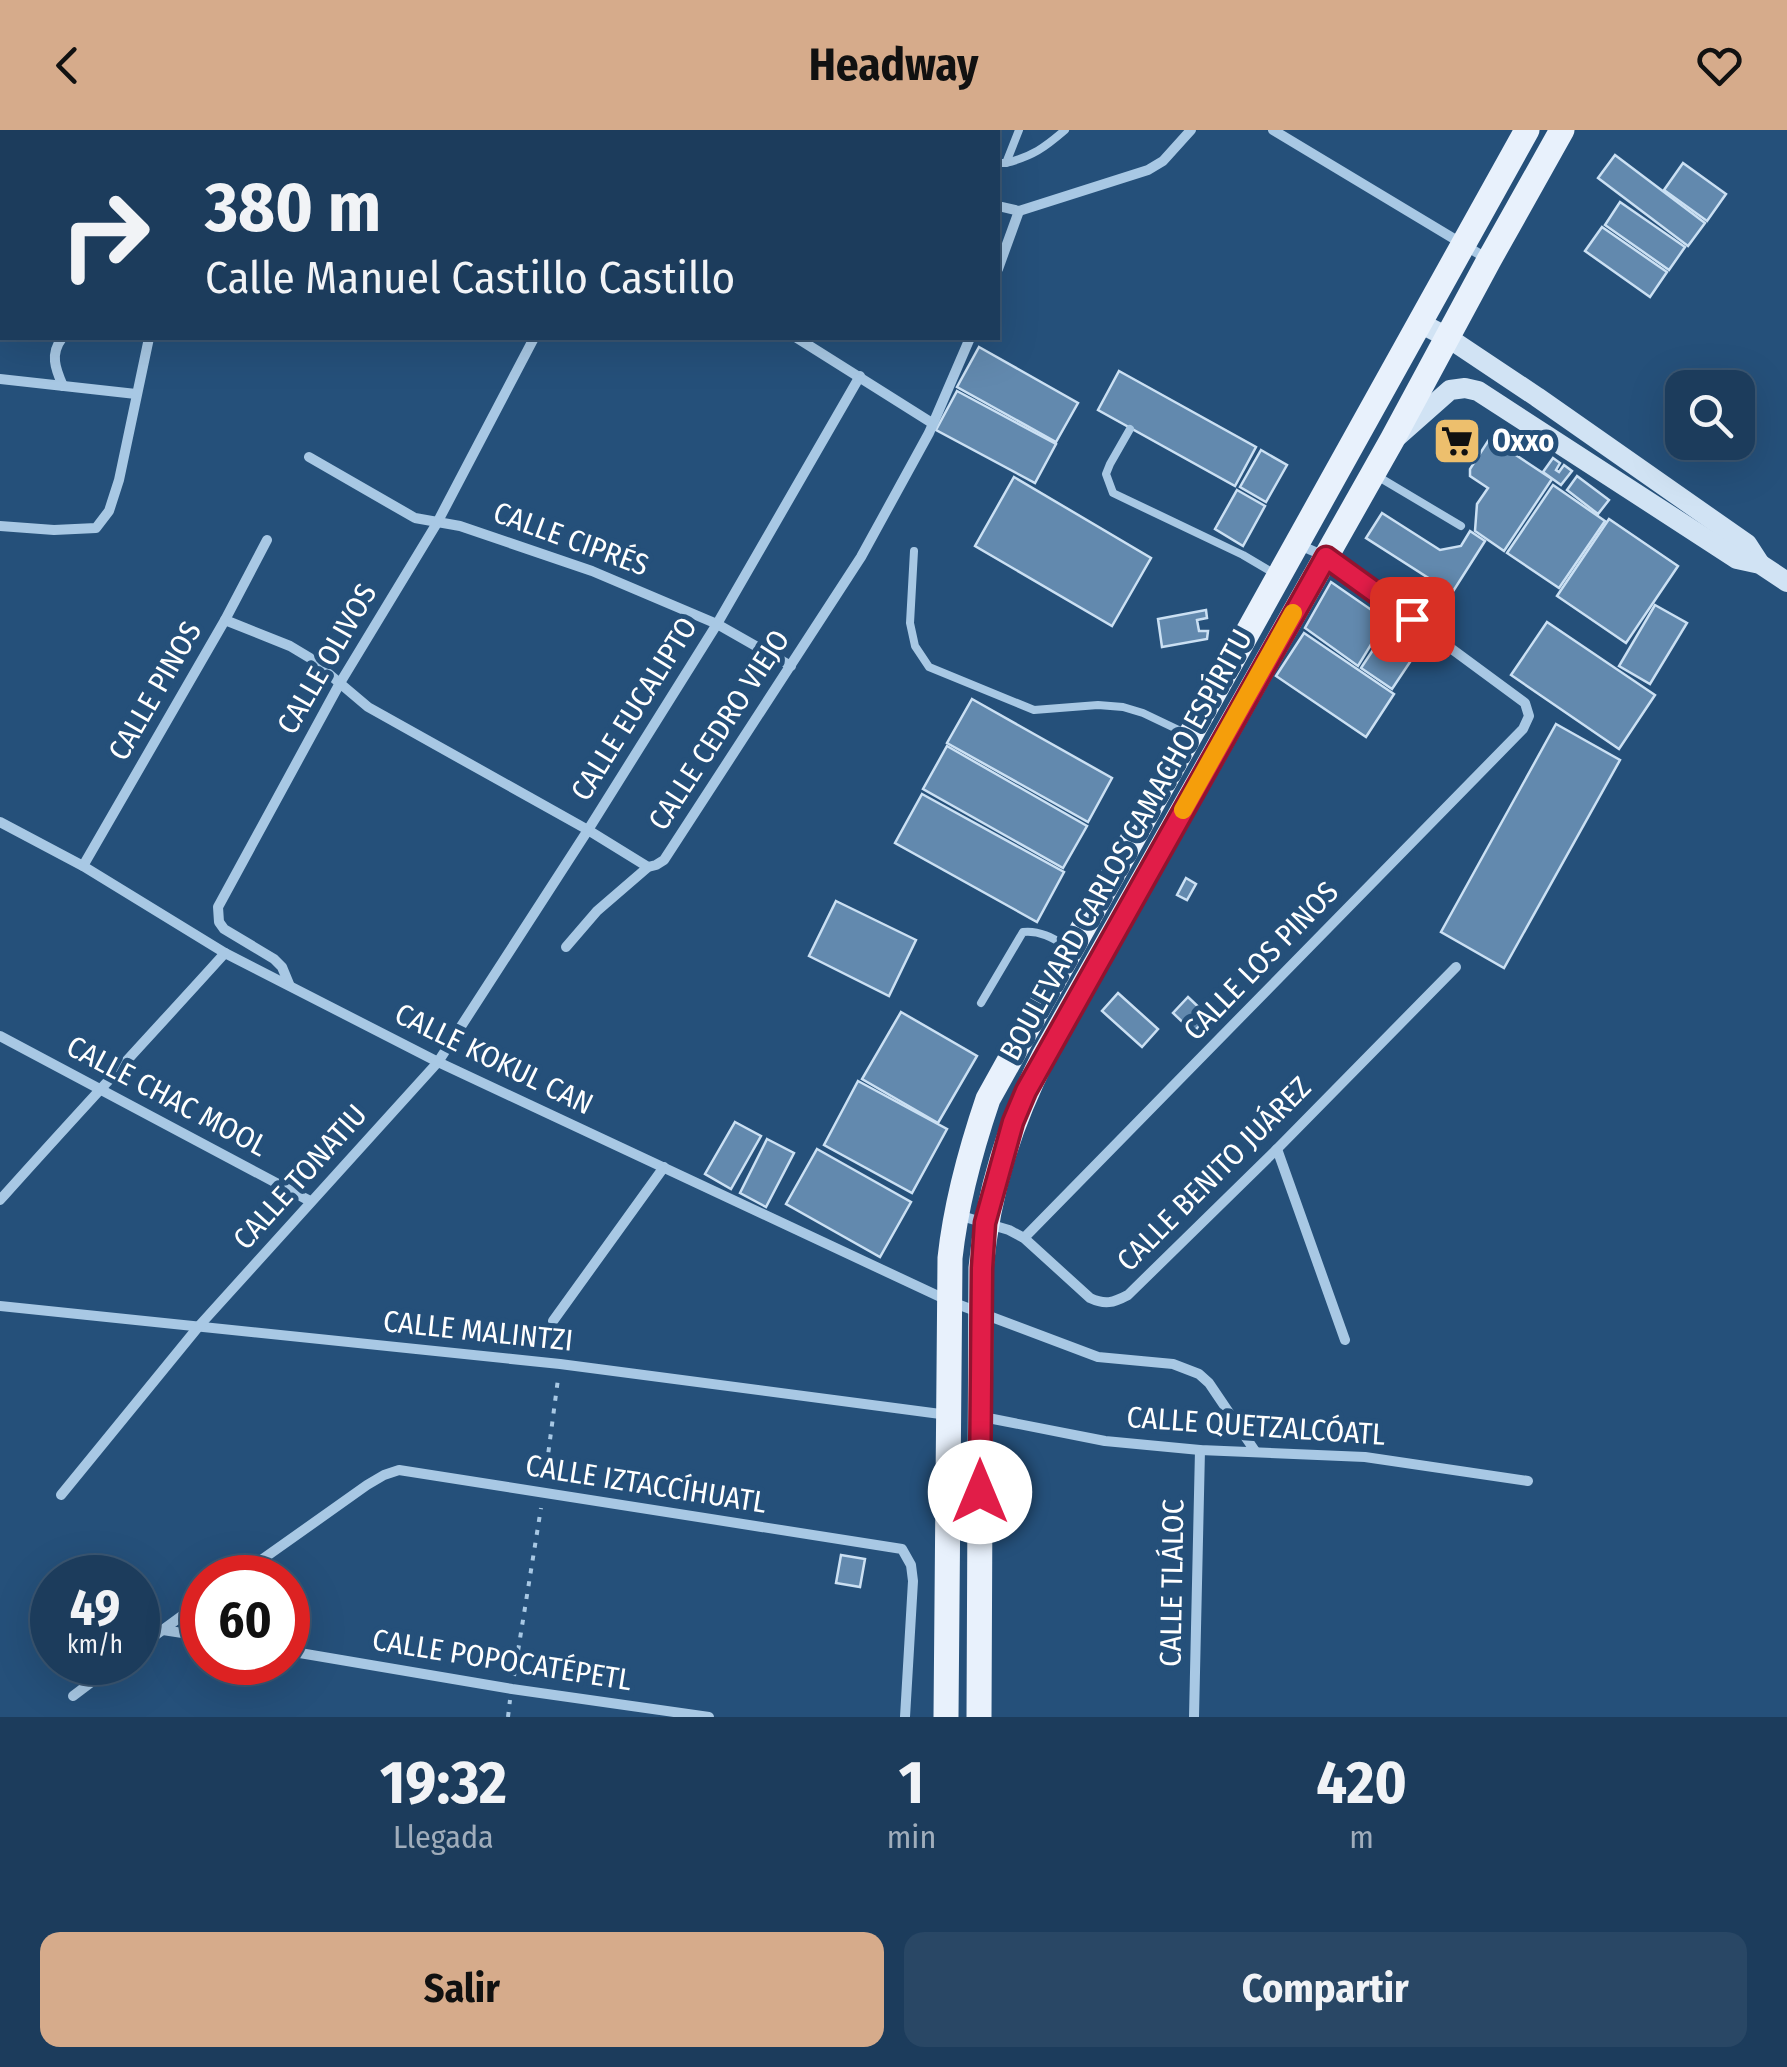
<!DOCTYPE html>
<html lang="es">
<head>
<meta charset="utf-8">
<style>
	:root { --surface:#1c3c5c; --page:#294765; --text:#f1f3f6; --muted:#a0adbb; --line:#3a5672; --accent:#d6ab8b }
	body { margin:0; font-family:"Fira Sans Condensed",sans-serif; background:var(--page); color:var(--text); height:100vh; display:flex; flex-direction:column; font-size:38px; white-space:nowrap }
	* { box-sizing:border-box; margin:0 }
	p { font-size:32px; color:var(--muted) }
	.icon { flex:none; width:55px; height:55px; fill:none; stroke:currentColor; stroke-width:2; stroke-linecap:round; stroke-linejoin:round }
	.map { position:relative; height:1587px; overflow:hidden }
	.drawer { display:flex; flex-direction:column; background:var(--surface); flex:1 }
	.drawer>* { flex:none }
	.banner { position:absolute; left:0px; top:0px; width:1000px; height:210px; box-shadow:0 10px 40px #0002,0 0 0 2px var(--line); background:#1c3c5c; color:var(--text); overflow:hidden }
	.buttons { position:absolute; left:1665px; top:240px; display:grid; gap:20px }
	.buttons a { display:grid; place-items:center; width:90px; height:90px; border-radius:20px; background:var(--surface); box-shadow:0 10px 40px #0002,0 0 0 2px var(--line); font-size:50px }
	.speed { position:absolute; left:30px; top:1425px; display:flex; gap:20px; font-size:50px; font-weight:700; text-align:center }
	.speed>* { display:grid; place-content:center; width:130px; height:130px; border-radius:50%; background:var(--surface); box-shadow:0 10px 40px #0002,0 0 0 2px var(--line); line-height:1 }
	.speed small { font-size:25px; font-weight:400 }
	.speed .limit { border:15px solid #d22; background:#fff; color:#111 }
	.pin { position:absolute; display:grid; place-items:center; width:85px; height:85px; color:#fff; margin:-42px; border-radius:20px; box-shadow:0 5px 15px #0006 }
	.me { position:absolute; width:110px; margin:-55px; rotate:0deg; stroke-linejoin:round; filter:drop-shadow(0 0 8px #0008) }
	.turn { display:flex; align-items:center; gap:35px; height:210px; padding:0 40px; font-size:45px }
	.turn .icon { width:130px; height:130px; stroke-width:2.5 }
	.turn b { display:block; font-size:70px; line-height:85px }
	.eta { display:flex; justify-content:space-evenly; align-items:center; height:170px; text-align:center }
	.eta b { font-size:60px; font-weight:700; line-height:70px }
	.primary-button { display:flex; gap:20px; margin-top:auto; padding:20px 40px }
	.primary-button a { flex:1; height:115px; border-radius:20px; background:var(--accent); color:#111; font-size:40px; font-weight:700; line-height:115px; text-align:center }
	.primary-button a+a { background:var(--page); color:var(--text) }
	header { display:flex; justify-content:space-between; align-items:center; height:130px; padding:0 40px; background:var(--accent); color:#111; font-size:45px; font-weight:700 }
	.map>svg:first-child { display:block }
</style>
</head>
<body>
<header><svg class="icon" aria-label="back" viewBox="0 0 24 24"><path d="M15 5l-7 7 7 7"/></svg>Headway<svg class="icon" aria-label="heart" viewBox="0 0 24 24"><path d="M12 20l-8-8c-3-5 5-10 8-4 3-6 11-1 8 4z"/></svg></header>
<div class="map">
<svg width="1787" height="1587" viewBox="0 0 1787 1587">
	<rect width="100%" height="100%" fill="#25507a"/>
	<g fill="#6289ae" stroke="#cbe0f3" stroke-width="2.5">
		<path d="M1615,25l90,68 -17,23 -90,-68z"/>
		<path d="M1683,33l43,31 -19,27 -43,-31z"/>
		<path d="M1620,72l65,45 -16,23 -64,-45z"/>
		<path d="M1602,97l65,45 -17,25 -65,-46z"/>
		<path d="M979,217l99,56 -22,39 -99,-55z"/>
		<path d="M1119,241l137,76 -21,39 -137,-76z"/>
		<path d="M957,261l99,53 -21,39 -99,-53z"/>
		<path d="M1490,308l62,41 -48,72 -29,-20 2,-27 11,-16 -18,-12v-7z"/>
		<path d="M1261,320l26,15 -21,37 -26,-15z"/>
		<path d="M1553,328l7,5 -4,7 3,2 5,-7 8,6 -11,14 -18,-13z"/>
		<path d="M1577,346l32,24 -11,14 -31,-24z"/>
		<path d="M1014,347l137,81 -39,68 -137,-80z"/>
		<path d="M1553,355l52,36 -46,67 -52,-35z"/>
		<path d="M1237,360l28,16 -22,40 -28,-17z"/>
		<path d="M1382,383l58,37 21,-4 9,-15 15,10 -33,52 -86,-55z"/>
		<path d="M1609,389l69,47 -52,77 -69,-47z"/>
		<path d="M1331,452l55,38 -28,46 -53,-38z"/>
		<path d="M1655,475l32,18 -37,61 -31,-18z"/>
		<path d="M1206,480l1,8 -10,2 2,11h9l-1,8 -45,8 -4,-28z"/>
		<path d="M1547,492l108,73 -36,54 -108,-74z"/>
		<path d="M1389,496l31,21 -28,42 -31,-21z"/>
		<path d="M1304,503l90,61 -28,43 -90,-61z"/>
		<path d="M972,569l140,79 -24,44 -141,-79z"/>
		<path d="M1556,594l64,36 -116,208 -63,-36z"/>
		<path d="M947,616l140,80 -24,42 -140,-79z"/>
		<path d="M922,664l142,78 -27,50 -142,-79z"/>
		<path d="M1186,748l10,6 -9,16 -10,-5z"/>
		<path d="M836,771l80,39 -27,56 -80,-40z"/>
		<path d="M1118,863l40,36 -16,18 -40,-36z"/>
		<path d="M1188,867l21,20 -16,15 -20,-19z"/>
		<path d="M901,882l76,44 -39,67 -76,-44z"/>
		<path d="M858,951l89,48 -35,64 -88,-48z"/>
		<path d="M735,992l26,14 -30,53 -26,-15z"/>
		<path d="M767,1009l27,14 -28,54 -26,-14z"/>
		<path d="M817,1019l94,53 -31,55 -94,-53z"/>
		<path d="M841,1425l24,4 -5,28 -24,-4z"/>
	</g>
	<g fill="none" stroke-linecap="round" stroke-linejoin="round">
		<g stroke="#a8c8e4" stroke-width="4" stroke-dasharray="5 8" stroke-linecap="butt">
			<path d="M545,1348l13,-99"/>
			<path d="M514,1546l27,-168"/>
			<path d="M508,1587l2,-17"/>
		</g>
		<g stroke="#a8c8e4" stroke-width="8">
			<path d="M952,0l2,2"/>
			<path d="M998,33h8l13,-33"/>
			<path d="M1006,33c27,-7 38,-15 59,-33"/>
			<path d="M1130,299l-20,35 -4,10 7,19 130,62 32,19"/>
			<path d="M1377,346l84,50"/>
			<path d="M914,421l-4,72 5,23 14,21 105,43 64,-5 25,2 20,6 42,20"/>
			<path d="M981,873l42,-71c16,-2 30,6 43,14"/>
		</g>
		<g stroke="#a8c8e4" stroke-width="10">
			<path d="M1,0l6,2"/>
			<path d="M533,0l30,2"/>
			<path d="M1273,0l213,128"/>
			<path d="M203,2v-2"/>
			<path d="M503,2l1,-2"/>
			<path d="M998,76l21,5 129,-41 15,-9 28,-31"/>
			<path d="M998,139l21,-58"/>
			<path d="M0,144l2,1"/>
			<path d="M62,208c-12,16 -7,30 1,48"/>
			<path d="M797,208l135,85"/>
			<path d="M0,249l136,15"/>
			<path d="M309,327l106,61 45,8 132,45 125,53 74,42"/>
			<path d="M0,396l54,4 42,-2 13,-17 10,-31 30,-142"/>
			<path d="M225,490l65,26 20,12 58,49 220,123 60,37"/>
			<path d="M0,692l83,44 142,87 213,109 511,239 149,56 75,7 26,10 10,9 46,68"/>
			<path d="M83,736l142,-246 42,-80"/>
			<path d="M566,817l31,-36 51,-44 8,-2 8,-5 197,-303 68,-124 41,-95"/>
			<path d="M289,854l-7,-17 -8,-8 -50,-30 -5,-7 -1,-15 122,-224 97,-160 97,-185"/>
			<path d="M0,906l310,165"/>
			<path d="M1277,1019l68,191"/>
			<path d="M0,1070c74,-83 150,-164 225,-247"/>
			<path d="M958,1085l51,15 15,8 66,60c15,7 23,5 38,-3l149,-146 179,-182"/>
			<path d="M1024,1108l499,-509 6,-13 -4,-13 -198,-146 -30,-13"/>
			<path d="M0,1176l560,58 388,51"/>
			<path d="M553,1191l111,-154"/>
			<path d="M983,1287l122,24 95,9 165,7 163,24"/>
			<path d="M61,1365l138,-169 239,-264 150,-232 129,-206 143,-248"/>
			<path d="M236,1448l131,-93 17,-10 15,-5 503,79 9,16 2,16 -8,136"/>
			<path d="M163,1500l39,6"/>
			<path d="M138,1518l64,-47"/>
			<path d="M288,1521l224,38 197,28"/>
			<path d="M73,1566l45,-34"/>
			<path d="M1194,1587l6,-267"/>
		</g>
		<g stroke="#d1e3f4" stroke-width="20">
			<path d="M1420,193l27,14 90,60 210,147 13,20"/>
			<path d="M1398,306l52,-46 15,-2 13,3 259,168 23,5 27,18"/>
		</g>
		<g stroke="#e8f1fc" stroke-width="25">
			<path d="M946,1587l4,-459c6,-55 20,-106 38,-159l539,-969"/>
			<path d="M979,1587l2,-449c7,-76 28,-143 63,-212l348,-616 97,-180 73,-130"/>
		</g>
	</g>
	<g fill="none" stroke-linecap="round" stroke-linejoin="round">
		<g stroke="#92132f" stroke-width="25">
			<path id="route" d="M980,1362l2,-224 3,-45 28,-101 13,-31 300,-534 86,62"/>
		</g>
		<use href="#route" stroke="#e11d48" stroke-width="18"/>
		<path stroke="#f59e0b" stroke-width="18" d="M1183,680l110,-197"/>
	</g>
	<defs>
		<g id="supermarket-square" transform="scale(2.5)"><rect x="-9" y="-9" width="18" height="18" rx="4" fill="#edbf6d" stroke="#25507a"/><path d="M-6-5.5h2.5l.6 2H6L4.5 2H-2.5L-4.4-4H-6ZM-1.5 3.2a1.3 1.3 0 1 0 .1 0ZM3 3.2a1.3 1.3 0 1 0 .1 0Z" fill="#111"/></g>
	</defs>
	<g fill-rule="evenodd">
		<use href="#supermarket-square" x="1457" y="311"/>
	</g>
	<g text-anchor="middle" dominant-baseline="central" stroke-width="10" stroke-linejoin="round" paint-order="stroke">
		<g font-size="30" font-weight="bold" fill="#fff" stroke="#25507a" text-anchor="start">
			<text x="1492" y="311">Oxxo</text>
		</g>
		<g font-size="30" fill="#fff" stroke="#25507a">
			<text transform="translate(571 409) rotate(20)">CALLE CIPRÉS</text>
			<text transform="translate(327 529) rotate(-60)">CALLE OLIVOS</text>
			<text transform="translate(155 561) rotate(-60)">CALLE PINOS</text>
			<text transform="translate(634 579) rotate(-58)">CALLE EUCALIPTO</text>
			<text transform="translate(719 600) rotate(-57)">CALLE CEDRO VIEJO</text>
			<text transform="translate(1126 715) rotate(-61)">BOULEVARD CARLOS CAMACHO ESPÍRITU</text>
			<text transform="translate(1261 831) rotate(-46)">CALLE LOS PINOS</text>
			<text transform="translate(494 929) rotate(26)">CALLE KOKUL CAN</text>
			<text transform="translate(167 966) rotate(28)">CALLE CHAC MOOL</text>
			<text transform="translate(1214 1044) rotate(-45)">CALLE BENITO JUÁREZ</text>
			<text transform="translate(300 1047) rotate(-48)">CALLE TONATIU</text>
			<text transform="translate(478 1201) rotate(6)">CALLE MALINTZI</text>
			<text transform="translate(1256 1296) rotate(4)">CALLE QUETZALCÓATL</text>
			<text transform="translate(646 1354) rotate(9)">CALLE IZTACCÍHUATL</text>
			<text transform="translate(1172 1453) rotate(-89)">CALLE TLÁLOC</text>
			<text transform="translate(502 1530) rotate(9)">CALLE POPOCATÉPETL</text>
		</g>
	</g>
</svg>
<div class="buttons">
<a><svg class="icon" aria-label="search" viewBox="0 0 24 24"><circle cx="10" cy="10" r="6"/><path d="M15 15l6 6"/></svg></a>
</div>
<div class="speed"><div>49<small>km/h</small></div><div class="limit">60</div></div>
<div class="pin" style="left:1412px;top:489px;background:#d93025"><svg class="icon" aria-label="arrive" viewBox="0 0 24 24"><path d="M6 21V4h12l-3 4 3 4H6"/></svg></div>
<svg class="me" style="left:980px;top:1362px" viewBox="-20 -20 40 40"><circle r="19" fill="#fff"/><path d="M0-13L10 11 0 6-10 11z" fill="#e11d48"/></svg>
<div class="banner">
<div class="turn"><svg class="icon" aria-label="right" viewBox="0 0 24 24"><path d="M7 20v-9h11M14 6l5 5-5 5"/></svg><div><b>380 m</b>Calle Manuel Castillo Castillo</div></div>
</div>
</div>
<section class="drawer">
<div class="eta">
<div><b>19:32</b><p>Llegada</p></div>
<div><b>1</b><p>min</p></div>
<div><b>420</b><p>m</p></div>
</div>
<div class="primary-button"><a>Salir</a><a>Compartir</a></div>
</section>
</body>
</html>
